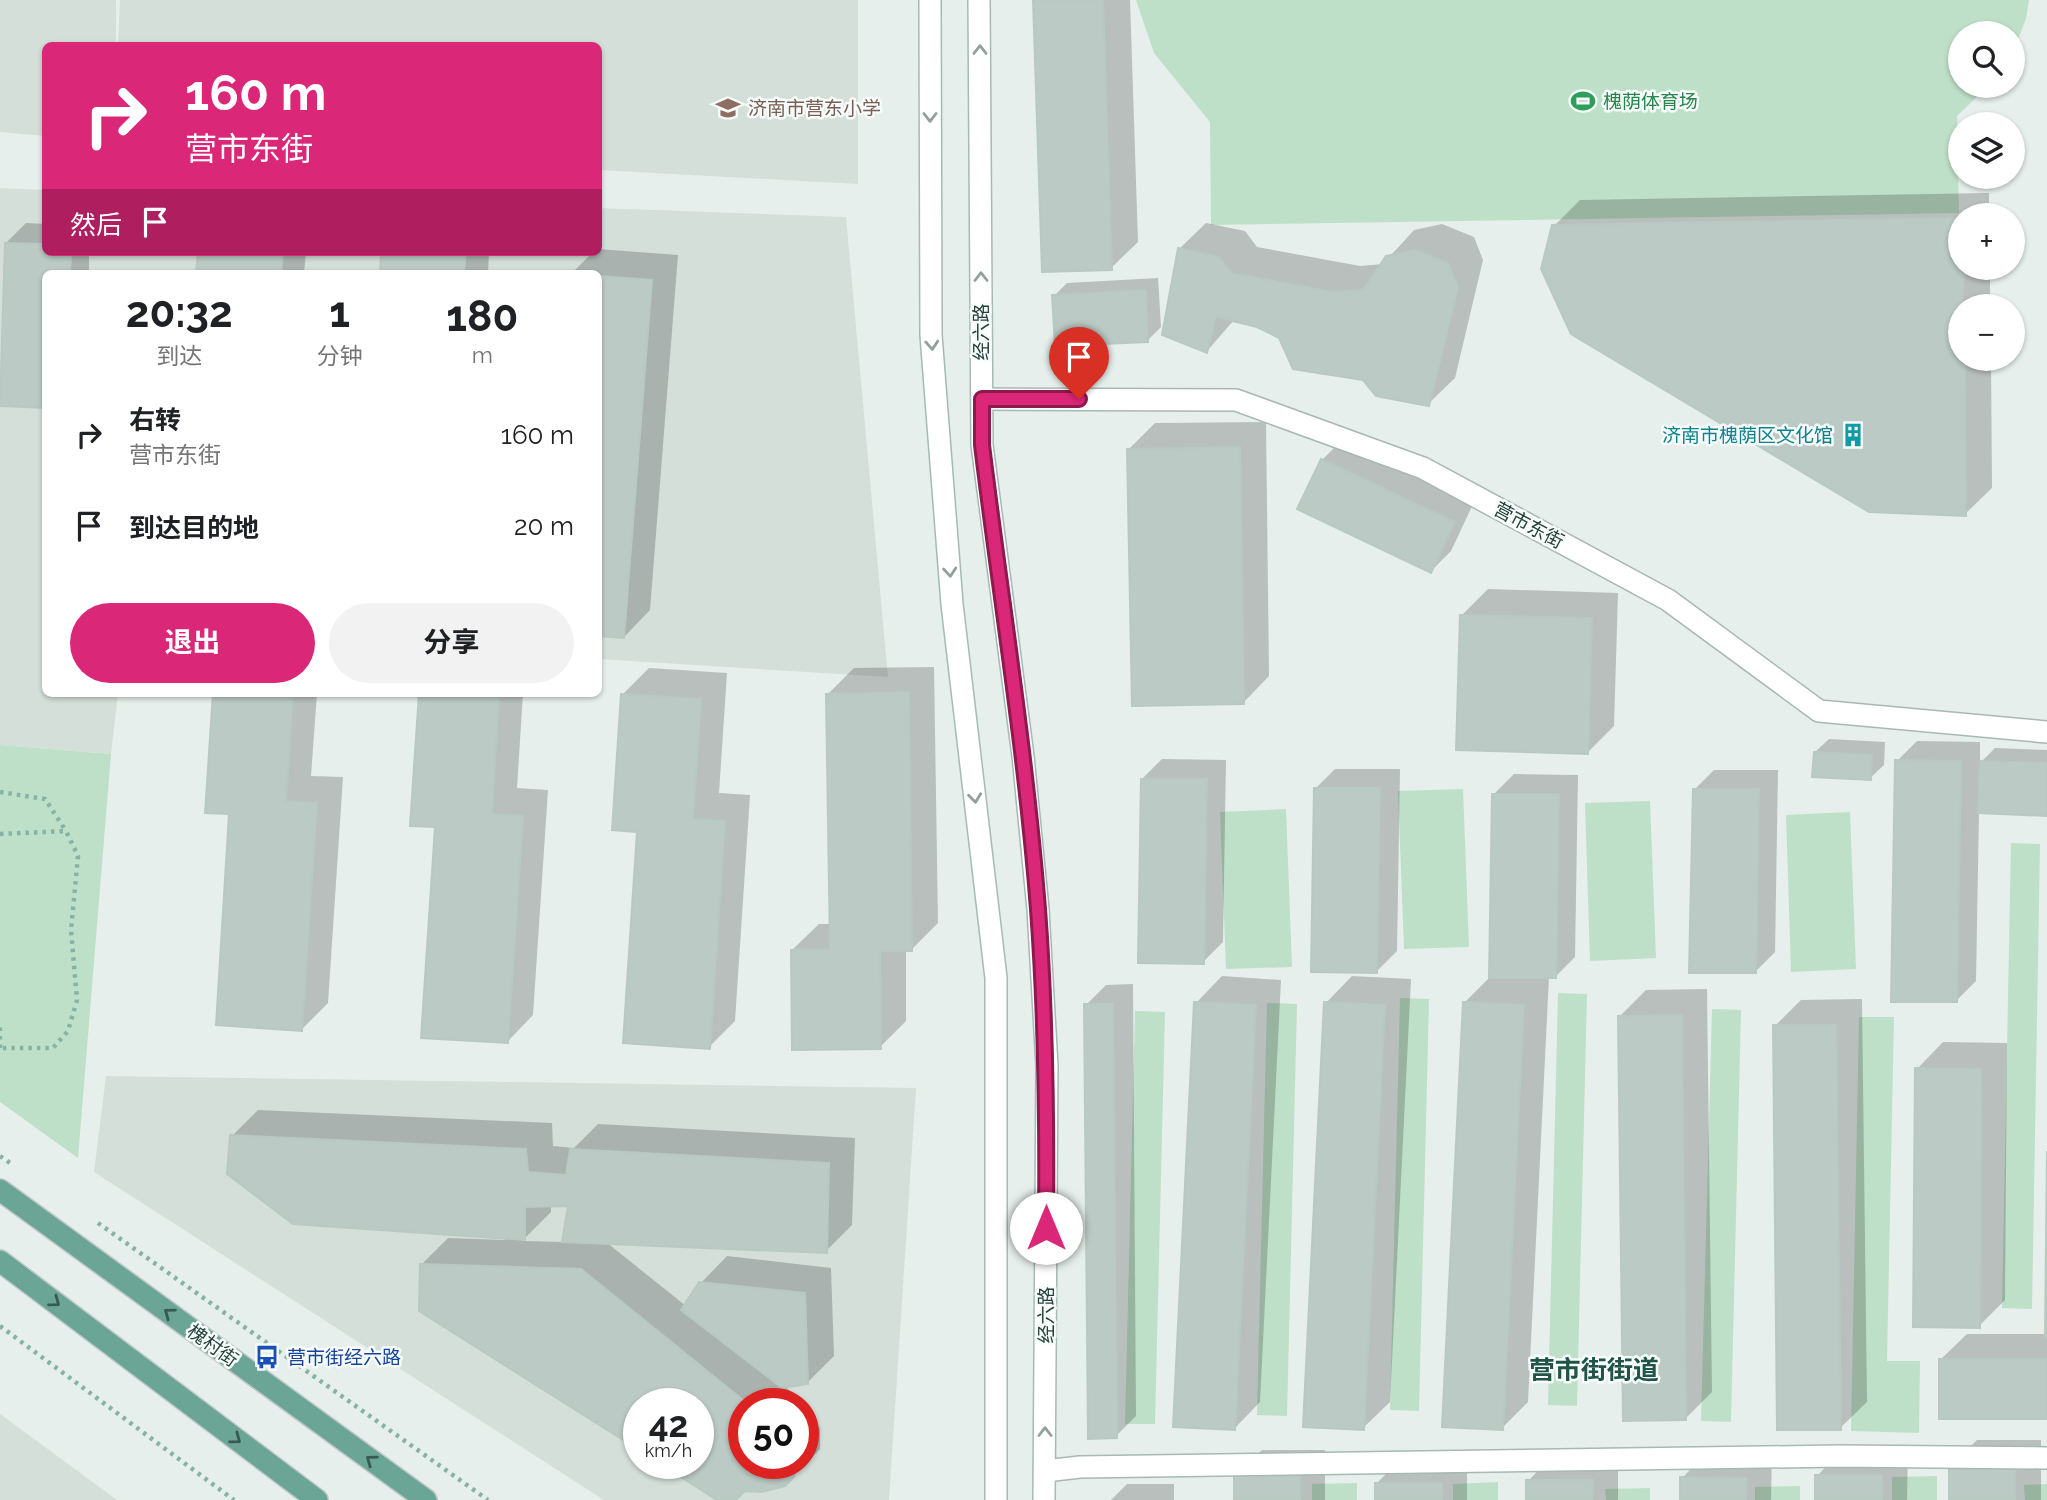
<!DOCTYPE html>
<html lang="zh">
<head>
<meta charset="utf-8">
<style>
	:root { --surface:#fff; --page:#f2f2f2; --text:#202124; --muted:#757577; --accent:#db2777 }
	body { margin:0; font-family:Raleway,"Noto Sans SC",sans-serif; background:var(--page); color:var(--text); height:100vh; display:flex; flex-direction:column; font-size:26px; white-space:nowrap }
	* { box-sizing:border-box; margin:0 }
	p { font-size:23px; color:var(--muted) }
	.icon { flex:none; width:38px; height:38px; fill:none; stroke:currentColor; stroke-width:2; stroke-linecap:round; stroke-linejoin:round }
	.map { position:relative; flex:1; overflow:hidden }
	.sheet { position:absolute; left:42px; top:270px; width:560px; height:427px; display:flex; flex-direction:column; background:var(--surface); border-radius:10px; box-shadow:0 2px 5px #0004 }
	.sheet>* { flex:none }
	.top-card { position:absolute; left:42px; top:42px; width:560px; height:214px; border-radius:10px; box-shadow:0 2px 5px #0004; background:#db2777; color:#fff; overflow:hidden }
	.tools { position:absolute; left:1948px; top:21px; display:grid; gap:14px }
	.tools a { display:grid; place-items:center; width:77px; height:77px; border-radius:50%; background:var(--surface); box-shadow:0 2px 5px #0004; font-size:35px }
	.speed { position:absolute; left:623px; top:1388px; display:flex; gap:14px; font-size:35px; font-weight:700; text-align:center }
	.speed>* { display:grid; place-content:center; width:91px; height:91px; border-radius:50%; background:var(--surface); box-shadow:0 2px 5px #0004; line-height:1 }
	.speed small { font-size:18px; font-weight:400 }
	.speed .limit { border:10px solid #d22; background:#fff; color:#111 }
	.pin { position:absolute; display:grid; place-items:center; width:60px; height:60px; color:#fff; margin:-72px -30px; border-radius:50% 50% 50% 0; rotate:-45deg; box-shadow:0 0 7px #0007 }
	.pin .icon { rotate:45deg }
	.me { position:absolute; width:77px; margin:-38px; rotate:0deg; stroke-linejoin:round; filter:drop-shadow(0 0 5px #0008) }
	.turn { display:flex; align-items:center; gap:24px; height:147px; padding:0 28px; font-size:32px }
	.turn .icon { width:91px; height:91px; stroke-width:2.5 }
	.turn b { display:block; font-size:49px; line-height:60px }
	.then { display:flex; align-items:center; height:66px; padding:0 28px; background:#0003; gap:14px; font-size:26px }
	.eta { display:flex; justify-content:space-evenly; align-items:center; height:119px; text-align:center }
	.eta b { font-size:42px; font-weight:700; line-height:49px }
	.primary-button { display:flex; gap:14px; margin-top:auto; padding:14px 28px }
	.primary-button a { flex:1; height:80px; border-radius:42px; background:var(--accent); color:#fff; font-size:28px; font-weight:700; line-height:80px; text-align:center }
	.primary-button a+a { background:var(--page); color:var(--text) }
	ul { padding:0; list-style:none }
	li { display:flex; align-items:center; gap:21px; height:91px; padding:0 28px }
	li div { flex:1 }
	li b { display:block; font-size:26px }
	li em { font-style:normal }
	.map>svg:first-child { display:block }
</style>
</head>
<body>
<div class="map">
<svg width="2047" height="1500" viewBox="0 0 2047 1500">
	<rect width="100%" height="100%" fill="#e6efeb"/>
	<g fill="#d4dfda" fill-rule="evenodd">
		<path d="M0,0h116v45l-70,1 -1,90 -45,-4z"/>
		<path d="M120,0h738v184l-259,-14 -1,-124 -480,-1z"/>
		<path d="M0,188l45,2 1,62h552l1,-44 247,9 42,460 -289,-18 -1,-386h-552v420h72l-7,61 -111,-9z"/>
		<path d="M106,1076l810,12 -27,412h-285l-510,-328zM639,1404h59v59h-59zM744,1404h59v59h-59z"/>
		<path d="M0,1414l117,86h-117z"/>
	</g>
	<g fill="#bfe0c8">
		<path d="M1136,0h893l-3,19 -13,33 -1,-19h-52v53h28l-31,30 2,97 -748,12 -1,-103 -56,-69z"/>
		<path d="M0,745l111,9 -33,404 -78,-56z"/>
		<path d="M1463,789l6,158 -65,2 -6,-158z"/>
		<path d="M1650,801l6,157 -66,3 -5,-158z"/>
		<path d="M1286,809l6,158 -66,2 -6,-157z"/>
		<path d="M1850,812l6,157 -65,3 -5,-157z"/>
		<path d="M2011,843l29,1 -8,465 -30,-1z"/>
		<path d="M1558,993l29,1 -10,412 -29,-1z"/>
		<path d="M1400,998l29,1 -10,412 -29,-1z"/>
		<path d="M1267,1003l30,1 -10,412 -30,-1z"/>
		<path d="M1712,1009l29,1 -10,412 -30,-1z"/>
		<path d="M1135,1011l30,1 -10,412h-30z"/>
		<path d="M1859,1017h35l-7,344h33l-1,72 -68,-2z"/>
		<path d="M1937,1476v24h-45v-23z"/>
		<path d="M1498,1482v18h-45v-16z"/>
		<path d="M1357,1483v17h-45v-16z"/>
		<path d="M2047,1484v16h-22l-1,-15z"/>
		<path d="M1800,1486v14h-45v-13z"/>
		<path d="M1650,1488v12h-44l-1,-11z"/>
	</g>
	<g fill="#0003" fill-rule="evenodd">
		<path d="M1035,0h95l8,242 -27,26z"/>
		<path d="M1989,193v22h-29v53h30v38h-30v53h31l1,129 -27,26 -411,-288 26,-26z"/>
		<path d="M26,223l20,1v28h43v21h-43v134l-46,-2 6,-162z"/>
		<path d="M1206,223l39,8 12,16 103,19 23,-2 31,-34 28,-6 32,13 9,23 -28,118 -27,26 -64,-26 -107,-52 -23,-6 -27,31 -28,-102z"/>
		<path d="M598,249l80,6 -28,355 -26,27 -26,-2v-362h-26l21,-21h5z"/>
		<path d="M200,252h106l-2,21h-106z"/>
		<path d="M383,252h106l-1,21h-106z"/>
		<path d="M1158,278l3,49 -13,13 -94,-44 13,-13z"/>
		<path d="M1266,422l3,254 -26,27 -114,-254 26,-26z"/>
		<path d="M1342,440l132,62 -23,49 -20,20 -109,-111z"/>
		<path d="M1488,589l130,4 -4,133 -26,26 -126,-137z"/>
		<path d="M934,667l4,256 -26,26h-6v72l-26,26 -88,-97 27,-26h12l-3,-230 26,-26z"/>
		<path d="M649,668l78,5 -8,120 31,2 -15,226 -26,26 -70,-216 -16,-137z"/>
		<path d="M214,693h103l-6,83 32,1 -15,226 -26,26 -71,-216z"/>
		<path d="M421,693h102l-6,95 31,2 -15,225 -26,27 -70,-217z"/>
		<path d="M1829,739l56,3 -1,23 -14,13 -55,-26z"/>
		<path d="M1917,741l63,1v21l15,-15 52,2v64l-68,-3 -3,170 -20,20 -59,-240z"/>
		<path d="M1162,759l64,1 -3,182 -20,20 -61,-183z"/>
		<path d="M1335,769h65l-3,182 -20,20 -62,-182z"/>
		<path d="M1714,770h64l-3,182 -20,20 -61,-182z"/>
		<path d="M1514,774l64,1 -3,182 -20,20h-6l-21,425 -26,26 -37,-426 26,-26 3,-182z"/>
		<path d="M1222,976l59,4 -21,422 -26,27 -38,-426z"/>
		<path d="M1352,976l59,3 -21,423 -27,26 -37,-425z"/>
		<path d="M1133,984l3,432 -20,20 -30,-431 20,-20z"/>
		<path d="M1707,989l5,403 -26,26 -66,-402 26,-26z"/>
		<path d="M1862,999l5,403 -27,26 -65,-402 26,-26z"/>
		<path d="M1943,1042l64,1 -2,257 -26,26 -62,-257z"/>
		<path d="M258,1110l294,13 1,23 21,2 24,-24 257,14 -3,87 -26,26 -220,-9 80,64 15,-23 26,-27 104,12 3,88 -26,26 -24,4 23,18 13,25v20l-36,36 -39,4 -11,11h-13l-59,-37h36v-59l-276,-140 26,-26 57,2v-3l-273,-101zM551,1204h19l-6,38 -42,-1 29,-29zM744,1404h59v59h-59z"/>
		<path d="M2047,1292v125l-107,-57 27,-26h79z"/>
		<path d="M1977,1440h64v60h-90v-34z"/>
		<path d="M1843,1449l65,1 -1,50h-90v-24z"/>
		<path d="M1262,1450h63v50h-90v-24z"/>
		<path d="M1708,1452h64l-1,48h-90l1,-22z"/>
		<path d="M1554,1454l64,1v45h-90v-19z"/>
		<path d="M1403,1457h64v43h-90v-17z"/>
		<path d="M1127,1484h47v16h-63z"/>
	</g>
	<g fill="#bbcac4" stroke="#b8c9c2" stroke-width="2">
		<path d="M1033,0h70l9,270 -70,2z"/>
		<path d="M1960,218v50h4l-4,91h5l1,157 -97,-4 -298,-178 -30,-65 11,-44z"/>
		<path d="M5,243l41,1v8h25l-1,21h-24v135l-46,-2z"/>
		<path d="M1178,248l41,9 12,16 102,19 31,-3 22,-33 29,-6 33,13 10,24 -29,119 -53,-10 -13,-16 -70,-11 -14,-31 -22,-11 -41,-10 -9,36 -45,-18z"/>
		<path d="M198,252h85l-2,21h-85z"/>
		<path d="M381,252h85l-2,21h-84z"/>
		<path d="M598,276l54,4 -28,358 -26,-2z"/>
		<path d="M1146,290l2,52 -93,4 -3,-51z"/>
		<path d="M1240,447l4,257 -112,2 -5,-257z"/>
		<path d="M1321,459l134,63 -24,51 -134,-64z"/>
		<path d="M1460,615l132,3 -4,136 -132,-4z"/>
		<path d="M909,692l3,259h-32l1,98 -89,1 -1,-100 39,-1 -4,-255z"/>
		<path d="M213,693h80l-7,108 31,2 -15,228 -86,-6 13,-211 -24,-1z"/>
		<path d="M419,693h80l-7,121 31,2 -15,227 -87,-5 14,-211 -25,-1z"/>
		<path d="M621,694l80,5 -8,120 32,2 -15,228 -87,-6 14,-211 -25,-2z"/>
		<path d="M1814,752l58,3 -1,25 -59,-3z"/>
		<path d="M1895,760l66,1 -4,241h-66z"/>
		<path d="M1980,761l67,2v53l-69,-3z"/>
		<path d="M1141,779h66l-3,185 -66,-1z"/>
		<path d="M1314,788h66l-3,185 -66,-1z"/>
		<path d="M1693,789h66l-3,184h-67z"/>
		<path d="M1492,794h67l-3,184h-67z"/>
		<path d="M1194,1002l62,3 -21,425 -62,-3z"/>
		<path d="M1324,1002l61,3 -21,425 -61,-3z"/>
		<path d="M1463,1002l61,3 -21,425 -61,-3z"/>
		<path d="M1084,1004h29l4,434 -29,1z"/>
		<path d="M1682,1015l4,405 -63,1 -5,-405z"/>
		<path d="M1773,1025h63l5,405h-64z"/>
		<path d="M1915,1068l66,1 -1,259 -67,-1z"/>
		<path d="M230,1135l296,14 2,23 38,3 4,-26 259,14 -2,90 -265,-11 6,-36 -43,1v33l-232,-16 -66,-50z"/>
		<path d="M2047,1151v186h-2z"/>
		<path d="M420,1264l161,5 167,135h-4v59h50v14l-9,9 -24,6 -16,-1 -9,9h-19l-58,-37h39v-59h-59v46l-220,-139z"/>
		<path d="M699,1282l106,11 3,91 -26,4 -101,-78z"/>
		<rect x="1939" y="1359" width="108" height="60"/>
		<rect x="1949" y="1465" width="66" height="35"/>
		<path d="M1234,1475l66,1v24h-66z"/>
		<rect x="1815" y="1475" width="67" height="25"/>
		<path d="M1680,1477l66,1v22h-66z"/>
		<path d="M1526,1480h67l-1,20h-66z"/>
		<rect x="1375" y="1483" width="67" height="17"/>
	</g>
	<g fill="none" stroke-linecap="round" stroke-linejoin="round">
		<g stroke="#a8b8b2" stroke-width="24">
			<g id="street">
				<path d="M982,399l254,1 187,68 245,132 151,111 228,21"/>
				<path d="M1045,1471l35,-4 759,-11 208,2"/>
			</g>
		</g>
		<g stroke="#a4bbb3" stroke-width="24">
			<g id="secondary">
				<path d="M930,0l1,335 21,269 44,374v522"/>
				<path d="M979,0l3,445 41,311 15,153 9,157 -3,434"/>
			</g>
		</g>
		<g stroke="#c2cac8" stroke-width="24">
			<g id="primary">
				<path d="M0,1190l426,310"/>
				<path d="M0,1261l317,239"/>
			</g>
		</g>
		<g stroke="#86b3a5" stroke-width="4.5" stroke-dasharray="3.5 5" stroke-linecap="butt">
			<path d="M0,792l45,7 21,32"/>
			<path d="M0,834l66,-3 12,25 -7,74 6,70 -9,31 -15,17h-53"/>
			<path d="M0,1048v-24"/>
			<path d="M0,1156l10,7"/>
			<path d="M98,1223l390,277"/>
			<path d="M0,1326l234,174"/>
		</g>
		<use href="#street" stroke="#fff" stroke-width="21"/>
		<use href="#secondary" stroke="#fff" stroke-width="21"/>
		<use href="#primary" stroke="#6aa596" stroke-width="21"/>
	</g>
	<defs><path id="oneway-chevron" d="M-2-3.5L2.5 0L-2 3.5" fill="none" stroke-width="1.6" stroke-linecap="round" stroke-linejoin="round" transform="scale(1.75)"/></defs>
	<g stroke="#92a09c">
		<use href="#oneway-chevron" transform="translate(980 50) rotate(-90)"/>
		<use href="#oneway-chevron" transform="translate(930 117) rotate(90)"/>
		<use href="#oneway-chevron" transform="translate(981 277) rotate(-90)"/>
		<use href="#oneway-chevron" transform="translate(932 345) rotate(86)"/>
		<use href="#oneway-chevron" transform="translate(950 572) rotate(85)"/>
		<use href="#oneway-chevron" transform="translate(975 798) rotate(83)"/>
		<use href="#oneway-chevron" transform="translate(1045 1432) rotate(-90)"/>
	</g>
	<g stroke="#365b51">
		<use href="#oneway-chevron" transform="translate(55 1302) rotate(37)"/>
		<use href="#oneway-chevron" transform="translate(169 1313) rotate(-144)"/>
		<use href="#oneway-chevron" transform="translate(236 1439) rotate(37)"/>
		<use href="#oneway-chevron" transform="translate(371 1460) rotate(-144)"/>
	</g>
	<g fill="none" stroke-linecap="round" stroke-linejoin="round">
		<g stroke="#8e194d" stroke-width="18">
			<path id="route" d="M1046,1228c1,-106 0,-212 -8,-319 -12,-155 -37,-309 -56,-464v-46h97"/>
		</g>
		<use href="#route" stroke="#db2777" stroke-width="12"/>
	</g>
	<defs>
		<g id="stadium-bare" transform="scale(1.89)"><path d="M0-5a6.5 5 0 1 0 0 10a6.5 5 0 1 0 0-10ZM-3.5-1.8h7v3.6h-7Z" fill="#2e9e5b" stroke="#f7fbf9" stroke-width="2.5" paint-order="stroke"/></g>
		<g id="school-bare" transform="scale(1.89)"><path d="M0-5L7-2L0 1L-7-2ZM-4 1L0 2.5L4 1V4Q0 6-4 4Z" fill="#8d6e63" stroke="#f7fbf9" stroke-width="2.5" paint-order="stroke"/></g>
		<g id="building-bare" transform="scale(1.89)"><path d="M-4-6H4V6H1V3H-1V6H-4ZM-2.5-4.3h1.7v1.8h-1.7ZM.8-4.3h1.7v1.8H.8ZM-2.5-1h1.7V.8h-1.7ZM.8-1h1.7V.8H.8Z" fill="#0f9aa8" stroke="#f7fbf9" stroke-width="2.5" paint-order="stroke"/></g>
		<g id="bus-bare" transform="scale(1.89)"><path d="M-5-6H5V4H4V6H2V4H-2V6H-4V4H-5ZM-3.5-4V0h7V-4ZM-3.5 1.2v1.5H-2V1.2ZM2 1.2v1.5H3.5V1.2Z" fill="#1a4fb4" stroke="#f7fbf9" stroke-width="2.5" paint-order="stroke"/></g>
	</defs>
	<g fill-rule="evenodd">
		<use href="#stadium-bare" x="1583" y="101"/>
		<use href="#school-bare" x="728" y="108"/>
		<use href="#building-bare" x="1853" y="435"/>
		<use href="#bus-bare" x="267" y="1357"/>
	</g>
	<g text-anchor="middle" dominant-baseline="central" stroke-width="5" stroke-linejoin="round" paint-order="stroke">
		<g font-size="19" fill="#27864d" stroke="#f7fbf9" text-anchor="start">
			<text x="1603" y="101">槐荫体育场</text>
		</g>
		<g font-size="19" fill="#785e54" stroke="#f7fbf9" text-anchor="start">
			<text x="748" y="108">济南市营东小学</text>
		</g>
		<g font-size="19" fill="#24423a" stroke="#f7fbf9">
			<text transform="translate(981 332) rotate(-90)">经六路</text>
			<text transform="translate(1529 525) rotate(28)">营市东街</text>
			<text transform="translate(1046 1315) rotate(-90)">经六路</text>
			<text transform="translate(213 1345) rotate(36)">槐村街</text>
		</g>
		<g font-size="19" fill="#0d838f" stroke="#f7fbf9" text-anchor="end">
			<text x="1833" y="435">济南市槐荫区文化馆</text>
		</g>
		<g font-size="19" fill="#164399" stroke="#f7fbf9" text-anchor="start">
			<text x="287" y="1357">营市街经六路</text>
		</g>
		<g font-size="26" font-weight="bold" fill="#1f5548" stroke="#f7fbf9">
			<text x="1594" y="1370">营市街街道</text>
		</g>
	</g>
</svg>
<div class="tools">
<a><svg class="icon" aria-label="search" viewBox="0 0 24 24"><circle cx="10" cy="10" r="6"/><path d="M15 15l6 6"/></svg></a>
<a><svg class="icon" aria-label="layers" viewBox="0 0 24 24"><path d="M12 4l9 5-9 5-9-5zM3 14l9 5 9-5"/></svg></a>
<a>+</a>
<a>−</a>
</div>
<div class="speed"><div>42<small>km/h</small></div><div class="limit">50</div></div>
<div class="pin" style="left:1079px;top:399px;background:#d93025"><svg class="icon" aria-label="arrive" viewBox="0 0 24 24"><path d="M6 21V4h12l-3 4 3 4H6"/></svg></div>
<svg class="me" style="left:1046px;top:1228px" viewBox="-20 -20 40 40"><circle r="19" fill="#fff"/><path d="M0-13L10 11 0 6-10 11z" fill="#db2777"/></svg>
<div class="top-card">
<div class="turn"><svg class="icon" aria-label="right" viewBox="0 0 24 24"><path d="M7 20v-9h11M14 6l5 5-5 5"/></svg><div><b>160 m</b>营市东街</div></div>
<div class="then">然后<svg class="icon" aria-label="arrive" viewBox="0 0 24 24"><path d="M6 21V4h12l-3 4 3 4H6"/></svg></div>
</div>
<section class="sheet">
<div class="eta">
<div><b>20:32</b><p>到达</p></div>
<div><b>1</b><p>分钟</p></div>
<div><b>180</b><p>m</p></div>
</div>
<ul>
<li><svg class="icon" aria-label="right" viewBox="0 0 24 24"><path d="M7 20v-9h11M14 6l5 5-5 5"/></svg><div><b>右转</b><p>营市东街</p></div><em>160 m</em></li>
<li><svg class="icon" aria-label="arrive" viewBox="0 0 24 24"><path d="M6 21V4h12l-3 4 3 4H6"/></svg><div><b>到达目的地</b></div><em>20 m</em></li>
</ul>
<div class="primary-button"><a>退出</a><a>分享</a></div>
</section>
</div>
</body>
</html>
